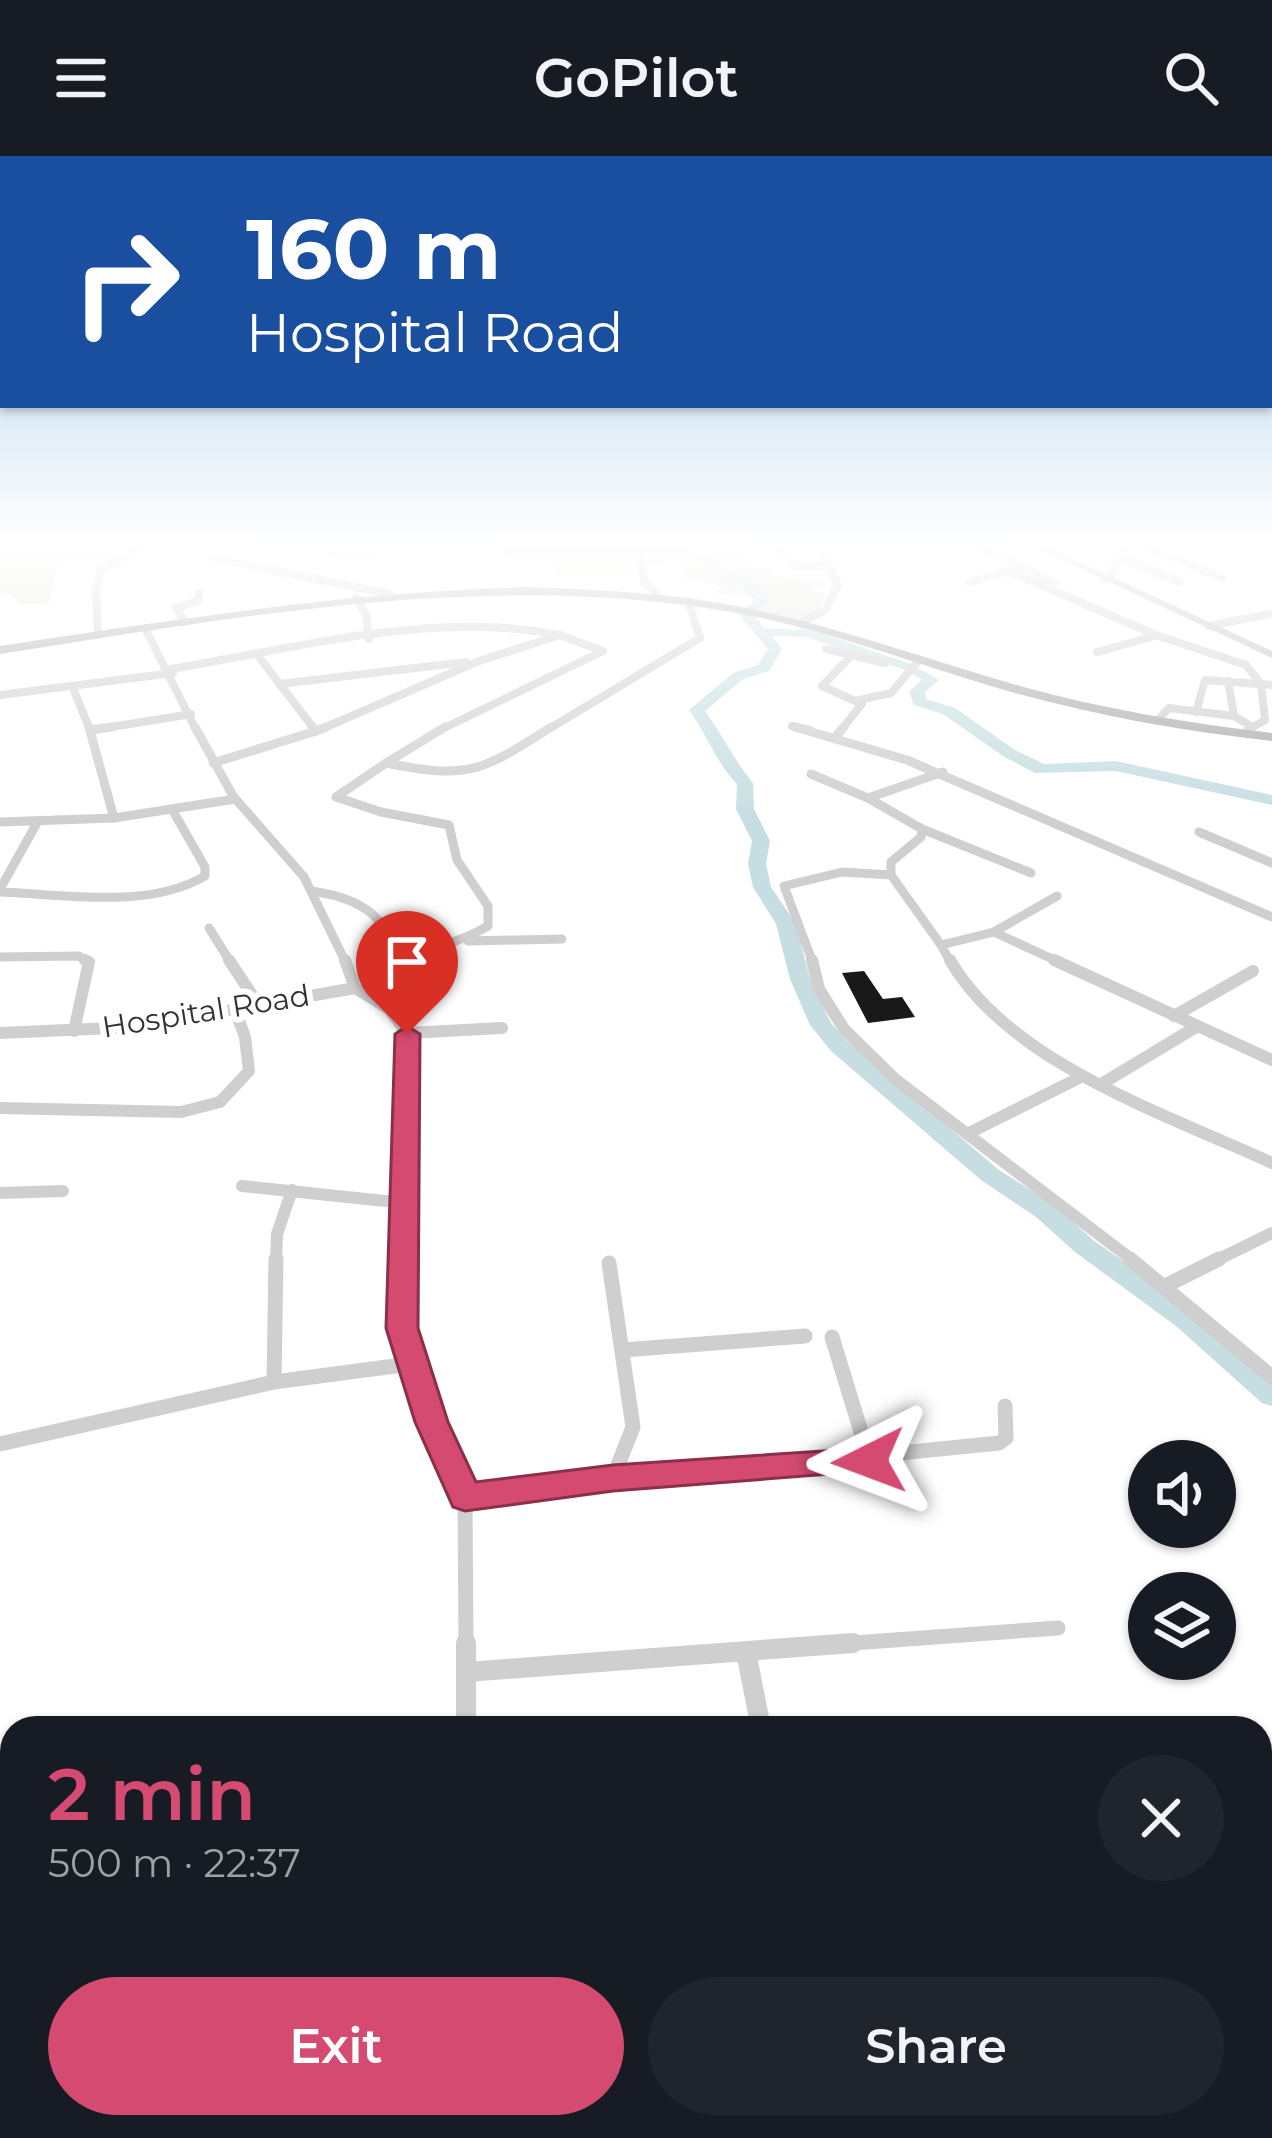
<!DOCTYPE html>
<html lang="en">
<head>
<meta charset="utf-8">
<style>
	:root { --surface:#171b24; --page:#20242c; --text:#f1f3f6; --muted:#9ea1a6; --accent:#d44a70 }
	body { margin:0; font-family:Montserrat,sans-serif; background:var(--page); color:var(--text); height:100vh; display:flex; flex-direction:column; font-size:45px; white-space:nowrap }
	* { box-sizing:border-box; margin:0 }
	p { font-size:39px; color:var(--muted) }
	.icon { flex:none; width:66px; height:66px; fill:none; stroke:currentColor; stroke-width:2; stroke-linecap:round; stroke-linejoin:round }
	.map { position:relative; flex:1; overflow:hidden }
	.details { position:absolute; left:0px; top:1560px; width:1272px; height:423px; display:flex; flex-direction:column; background:var(--surface); border-radius:36px 36px 0 0; box-shadow:0 3px 9px #0004 }
	.details>* { flex:none }
	.top-card { position:absolute; left:0px; top:0px; width:1272px; height:252px; box-shadow:0 3px 9px #0004; background:#1a4fa0; color:#fff; overflow:hidden }
	.tools { position:absolute; left:1128px; top:1284px; display:grid; gap:24px }
	.tools a { display:grid; place-items:center; width:108px; height:108px; border-radius:50%; background:var(--surface); box-shadow:0 3px 9px #0004; font-size:60px }
	.pin { position:absolute; display:grid; place-items:center; width:102px; height:102px; color:#fff; margin:-123px -51px; border-radius:50% 50% 50% 0; rotate:-45deg; box-shadow:0 0 12px #0007 }
	.pin .icon { rotate:45deg }
	.me { position:absolute; width:132px; margin:-66px; rotate:267deg; stroke-linejoin:round; filter:drop-shadow(0 0 9px #0008) }
	.turn { display:flex; align-items:center; gap:42px; height:252px; padding:0 48px; font-size:54px }
	.turn .icon { width:156px; height:156px; stroke-width:2.5 }
	.turn b { display:block; font-size:84px; line-height:102px }
	.round { display:grid; place-items:center; flex:none; width:126px; height:126px; border-radius:63px; background:var(--page) }
	.head { display:flex; align-items:center; justify-content:space-between; height:204px; padding:0 48px }
	h1 { font-size:72px; font-weight:600; line-height:90px; color:var(--accent) }
	.action { display:flex; gap:24px; margin-top:auto; padding:24px 48px }
	.action a { flex:1; height:138px; border-radius:72px; background:var(--accent); color:#fff; font-size:48px; font-weight:600; line-height:138px; text-align:center }
	.action a+a { background:var(--page); color:var(--text) }
	header { display:flex; justify-content:space-between; align-items:center; height:156px; padding:0 48px; background:var(--surface); font-size:54px; font-weight:600 }
	.map>svg:first-child { display:block }
</style>
</head>
<body>
<header><svg class="icon" aria-label="menu" viewBox="0 0 24 24"><path d="M4 6h16M4 12h16M4 18h16"/></svg>GoPilot<svg class="icon" aria-label="search" viewBox="0 0 24 24"><circle cx="10" cy="10" r="6"/><path d="M15 15l6 6"/></svg></header>
<div class="map">
<svg width="1272" height="1982" viewBox="0 0 1272 1982">
	<rect width="100%" height="100%" fill="#fff"/>
	<g fill="#e4e8dd">
		<path d="M0,390h139l-32,14 -49,2 -8,41 -30,2 -9,-10 -11,1z"/>
		<path d="M260,390h456l4,5 21,-1 7,8 -7,2 9,9h21l4,6 48,8 3,4 -14,3 14,5 -7,14 -22,12 -53,-13 11,-8 -4,-4 -36,-3 9,-7 -38,-7 -6,-17 -47,3 1,10h-79l1,-12 -112,-14 -63,2 -7,12z"/>
	</g>
	<g fill="none" stroke-linecap="round" stroke-linejoin="round">
		<path fill="#c6dee2" fill-rule="evenodd" d="M469,390h211l35,13 5,10 32,9 17,24 -17,12 12,14 48,2 99,34 28,16 -14,12 1,7 29,9 60,42 29,14 72,-3 156,34v10l-156,-34 -81,2 -32,-17 -60,-42 -29,-9 -5,-14 13,-11 -14,-9 -102,-34 -34,-1 10,13 -13,22 -26,8 -38,32c18,25 29,49 48,72l1,26 16,32 -4,23 5,23 25,37 14,55 21,44 16,18 152,129 55,35 39,35 103,72 76,68v26l-10,-3 -86,-77 -101,-74 -39,-35 -55,-37 -150,-129 -21,-26 -20,-46 -14,-55 -23,-37 -5,-23 4,-23 -16,-32 1,-25c-21,-22 -30,-49 -48,-74l44,-37 25,-8 10,-16 -30,-35 17,-13 -13,-17 -32,-10 -4,-10 -32,-11 -35,4z"/>
	</g>
	<path fill="#191919" d="M864,815l19,28 19,-2 13,20 -47,6 -26,-50z"/>
	<g fill="none" stroke-linecap="round" stroke-linejoin="round">
		<g stroke="#cfcfcf" stroke-width="8">
			<path d="M775,390l20,20 33,-1"/>
			<path d="M980,390l74,37"/>
			<path d="M1146,390l76,32"/>
			<path d="M1119,400l60,26"/>
			<path d="M213,402l177,36"/>
			<path d="M640,404l5,22 14,15"/>
			<path d="M1008,415l148,64 90,30 15,19 4,36 -17,10"/>
			<path d="M1104,423l7,-3 10,-23 9,-7"/>
			<path d="M969,426l42,-11"/>
			<path d="M356,442l10,16 3,25"/>
			<path d="M185,466l-9,-14 22,-7 1,-8"/>
			<path d="M800,468l26,-15 12,-24 -15,-31"/>
			<path d="M1208,470l62,-12"/>
			<path d="M145,472l51,102"/>
			<path d="M98,479l-2,-46 6,-20 41,-23"/>
			<path d="M826,493l59,14"/>
			<path d="M1097,496l58,-16"/>
			<path d="M259,501l56,73"/>
			<path d="M171,513c125,-21 263,-59 389,-34l-81,26 -160,69"/>
			<path d="M1228,525l6,35"/>
			<path d="M279,528l187,-22"/>
			<path d="M73,532l17,42"/>
			<path d="M0,539l173,-22"/>
			<path d="M859,544l32,-7 28,-33"/>
			<path d="M1196,556l9,-32 67,5"/>
			<path d="M1157,565l12,-13 65,8 15,9"/>
			<path d="M792,570l18,4"/>
			<path d="M93,574l98,-16"/>
			<path d="M440,574l163,-79 -43,-16"/>
			<path d="M547,574l153,-92 -12,-37"/>
			<path d="M841,574l21,-26 -40,-18 29,-30"/>
		</g>
		<g stroke="#cfcfcf" stroke-width="9">
			<path d="M89,571l25,91"/>
			<path d="M195,571l38,69 71,81 42,86"/>
			<path d="M445,571l-59,36c84,17 96,8 165,-36"/>
			<path d="M795,571l112,33 365,157"/>
			<path d="M90,574l22,-3"/>
			<path d="M316,575l10,-4"/>
			<path d="M1247,578l2,-7"/>
			<path d="M837,579l7,-8"/>
			<path d="M213,607l103,-32 -3,-4"/>
			<path d="M811,618l57,24 54,31 -1,8 -30,25v13"/>
			<path d="M868,642l75,-26"/>
			<path d="M0,666l114,-4 121,-19"/>
			<path d="M922,673l109,44"/>
			<path d="M1199,676l73,31"/>
			<path d="M0,733l38,-68"/>
			<path d="M311,735c23,3 52,11 68,30 7,8 9,16 19,21 26,14 66,-2 90,-16v-20l-31,-46 -8,-35 -68,-13 -45,-15 50,-34"/>
			<path d="M0,736c63,2 148,18 205,-16v-9l-32,-56"/>
			<path d="M209,772l22,35"/>
			<path d="M994,776l63,-36"/>
			<path d="M468,785l94,-2"/>
			<path d="M0,801l79,-1 10,7"/>
			<path d="M406,807v-18"/>
			<path d="M813,807l-29,-77 58,-14 49,3 50,70"/>
			<path d="M951,807l-10,-18 53,-13 67,31"/>
		</g>
		<g stroke="#cfcfcf" stroke-width="12">
			<path d="M229,804l29,44"/>
			<path d="M345,804l10,28"/>
			<path d="M812,804l7,29 25,40 51,50 240,183"/>
			<path d="M950,804c59,103 218,155 322,203"/>
			<path d="M1054,804l218,100"/>
			<path d="M389,853l16,-26 1,-23"/>
			<path d="M1174,860l79,-45"/>
			<path d="M74,875l15,-69 -4,-2"/>
			<path d="M0,877l135,-6 220,-39 34,21 18,24 -4,229"/>
			<path d="M407,877l95,-5"/>
			<path d="M1103,927l93,-56"/>
			<path d="M0,952l181,4 39,-10 29,-31 -4,-34 -10,-27"/>
			<path d="M967,978l116,-58"/>
			<path d="M242,1030l162,17"/>
			<path d="M0,1037l63,-2"/>
			<path d="M276,1106l1,-28 15,-44"/>
			<path d="M1213,1106l59,-29"/>
		</g>
		<g stroke="#cfcfcf" stroke-width="15">
			<path d="M403,1103l-1,69 29,94 34,75 1,149"/>
			<path d="M1130,1103l142,118"/>
			<path d="M609,1107l24,164 -20,51"/>
			<path d="M1167,1129l52,-26"/>
			<path d="M832,1181l38,124"/>
			<path d="M623,1194l182,-14"/>
			<path d="M274,1226l2,-123"/>
			<path d="M0,1288l274,-62 136,-18"/>
			<path d="M465,1341l534,-54 7,-5 -1,-32"/>
			<path d="M812,1490l246,-18"/>
		</g>
		<g stroke="#cfcfcf" stroke-width="20">
			<path d="M466,1487v85"/>
			<path d="M746,1496l15,76"/>
			<path d="M466,1516l387,-29"/>
			<path d="M1260,1960l12,-1"/>
			<path d="M484,1971v11"/>
			<path d="M260,1982l69,-11"/>
		</g>
		<path fill="#bcbcbc" fill-rule="evenodd" d="M1032,390h13l227,105v7z"/>
		<path fill="#aaa" fill-rule="evenodd" d="M528,431c74,3 147,6 219,21 93,19 182,52 273,78 83,23 167,37 252,47v8c-91,-10 -180,-26 -268,-51 -99,-29 -196,-68 -298,-82 -237,-35 -473,10 -706,46v-8c176,-27 350,-54 528,-59z"/>
	</g>
	<linearGradient id="sky" x2="0" y2="1"><stop stop-color="#9ac5e6"/><stop offset="0.58" stop-color="#fff"/><stop offset="1" stop-color="#fff" stop-opacity="0"/></linearGradient>
	<rect width="1272" height="668" fill="url(#sky)"/>
	<path fill="#d44a70" stroke="#8a3049" stroke-width="3" d="M407,870l13,8 -2,294 30,94 28,60 137,-17 256,-17 12,4 6,9 -6,9 -268,21 -148,20 -12,-4 -38,-85 -29,-94 9,-294z"/>
	<g text-anchor="middle" dominant-baseline="central" stroke-width="12" stroke-linejoin="round" paint-order="stroke">
		<g font-size="30" fill="#323232" stroke="#fff">
			<text transform="translate(206 855) rotate(-9)">Hospital Road</text>
		</g>
	</g>
</svg>
<div class="tools">
<a><svg class="icon" aria-label="sound" viewBox="0 0 24 24"><path d="M4 9h4l5-4v14l-5-4H4zM17 9q2 3 0 6"/></svg></a>
<a><svg class="icon" aria-label="layers" viewBox="0 0 24 24"><path d="M12 4l9 5-9 5-9-5zM3 14l9 5 9-5"/></svg></a>
</div>
<div class="pin" style="left:407px;top:878px;background:#d93025"><svg class="icon" aria-label="arrive" viewBox="0 0 24 24"><path d="M6 21V4h12l-3 4 3 4H6"/></svg></div>
<svg class="me" style="left:869px;top:1305px" viewBox="-20 -20 40 40"><path d="M0-17L14 15 0 8-14 15z" fill="#d44a70" stroke="#fff" stroke-width="4"/></svg>
<div class="top-card">
<div class="turn"><svg class="icon" aria-label="right" viewBox="0 0 24 24"><path d="M7 20v-9h11M14 6l5 5-5 5"/></svg><div><b>160 m</b>Hospital Road</div></div>
</div>
<section class="details">
<div class="head"><div><h1>2 min</h1><p>500 m · 22:37</p></div><a class="round"><svg class="icon" aria-label="close" viewBox="0 0 24 24"><path d="M6 6l12 12M18 6L6 18"/></svg></a></div>
<div class="action"><a>Exit</a><a>Share</a></div>
</section>
</div>
</body>
</html>
